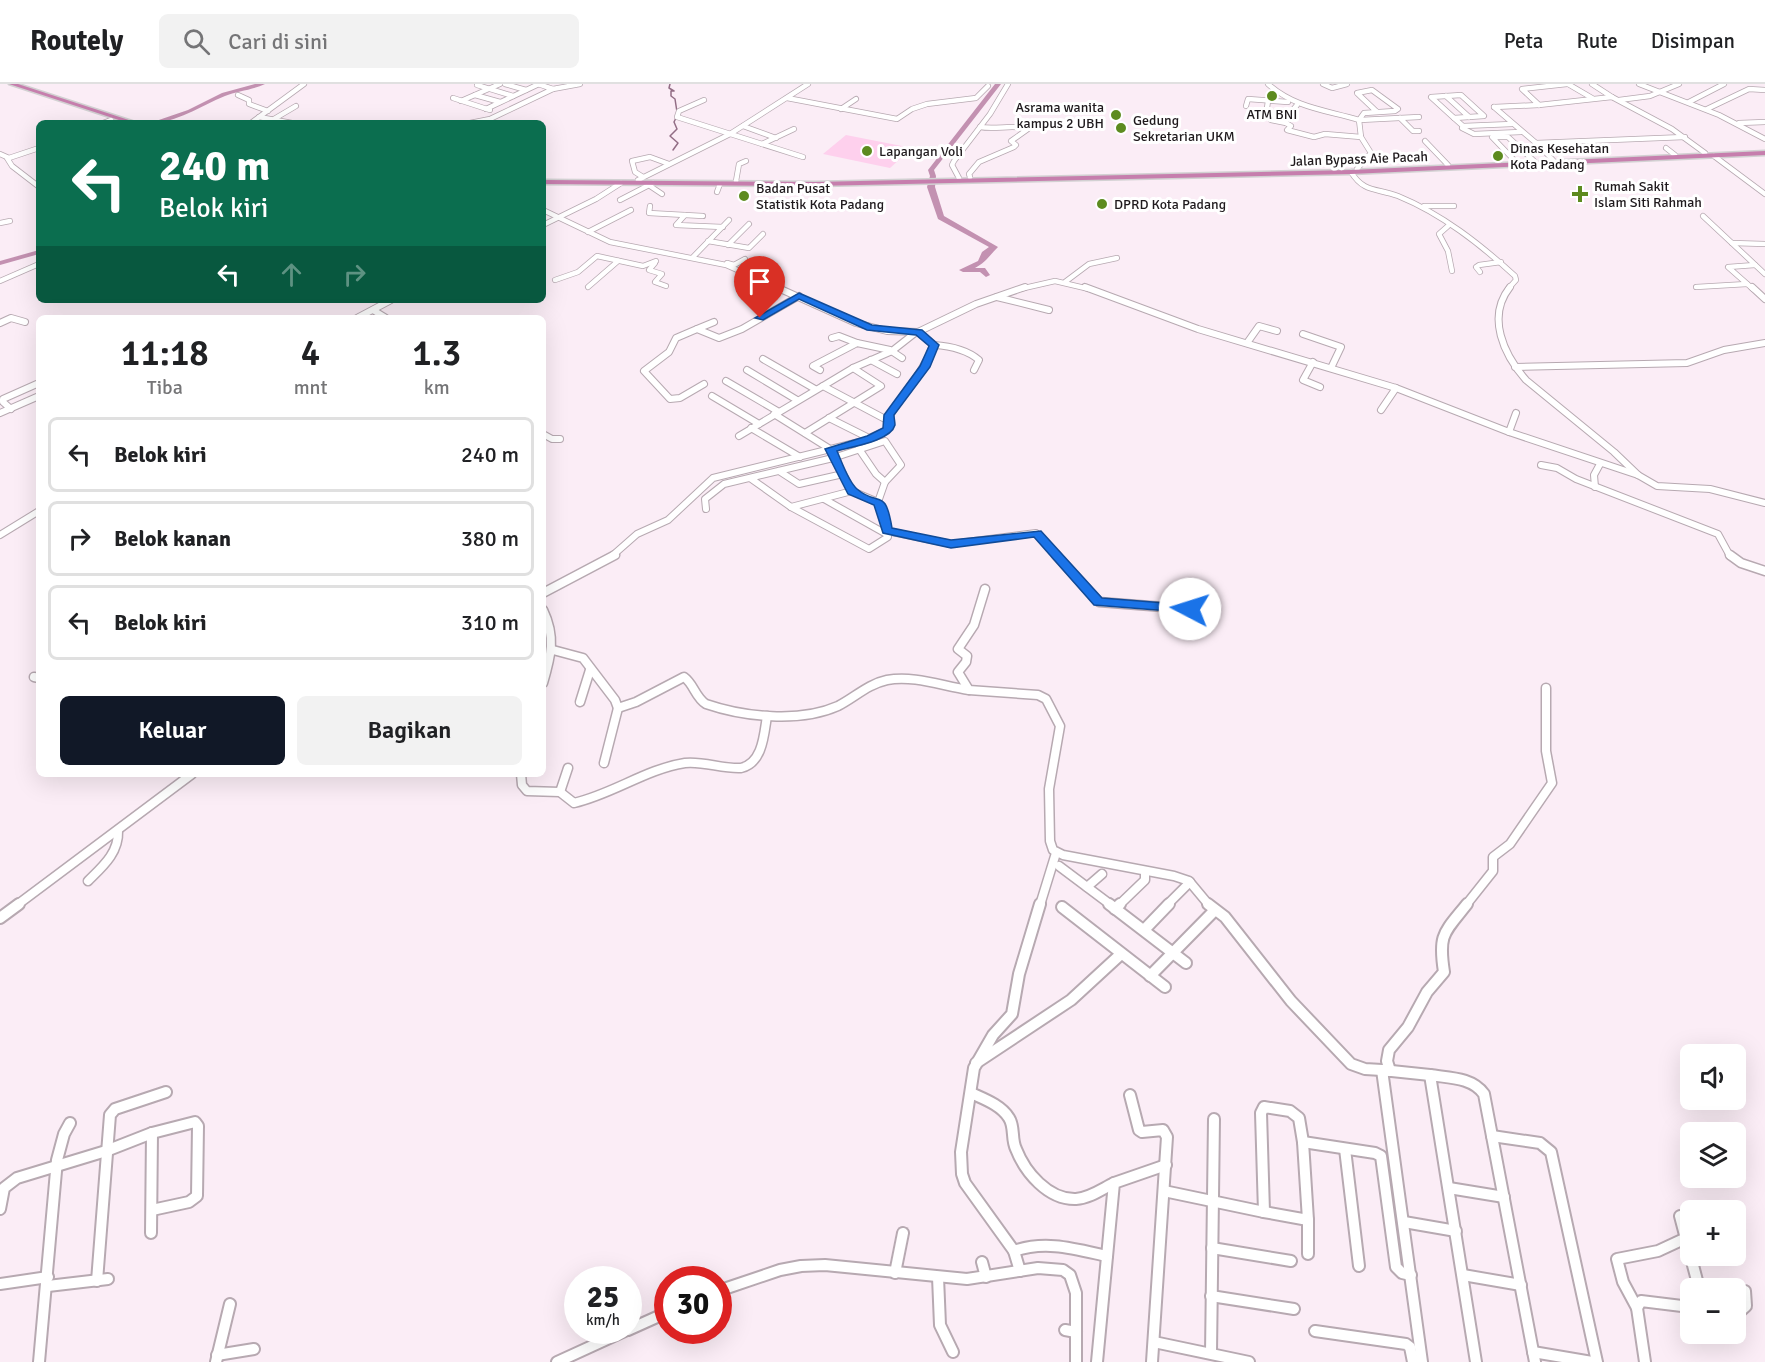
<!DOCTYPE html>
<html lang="id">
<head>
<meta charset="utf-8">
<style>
	:root { --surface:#fff; --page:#f2f2f2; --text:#202124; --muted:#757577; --line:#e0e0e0; --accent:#111827 }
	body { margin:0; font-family:Signika,sans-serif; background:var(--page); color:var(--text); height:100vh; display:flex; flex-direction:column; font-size:22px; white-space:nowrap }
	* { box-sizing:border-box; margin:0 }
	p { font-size:20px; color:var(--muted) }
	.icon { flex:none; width:33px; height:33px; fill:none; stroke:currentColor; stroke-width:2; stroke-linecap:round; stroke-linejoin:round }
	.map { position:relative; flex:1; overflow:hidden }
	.side { position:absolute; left:36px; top:231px; width:510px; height:462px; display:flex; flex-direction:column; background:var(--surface); border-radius:9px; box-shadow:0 6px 24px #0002 }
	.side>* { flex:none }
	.banner { position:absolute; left:36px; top:36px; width:510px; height:183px; border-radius:9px; box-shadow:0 6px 24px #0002; background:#0b6e4f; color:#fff; overflow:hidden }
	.tools { position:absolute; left:1680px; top:960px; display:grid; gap:12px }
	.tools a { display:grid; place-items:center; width:66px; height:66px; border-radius:9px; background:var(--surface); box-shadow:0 6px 24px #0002; font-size:30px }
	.speed { position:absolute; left:564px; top:1182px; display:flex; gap:12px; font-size:30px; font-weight:700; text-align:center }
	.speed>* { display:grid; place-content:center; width:78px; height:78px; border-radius:50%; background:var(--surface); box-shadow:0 6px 24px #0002; line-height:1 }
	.speed small { font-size:15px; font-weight:400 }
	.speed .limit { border:9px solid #d22; background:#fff; color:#111 }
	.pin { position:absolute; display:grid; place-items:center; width:51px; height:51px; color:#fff; margin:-62px -26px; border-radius:50% 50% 50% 0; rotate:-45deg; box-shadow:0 0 6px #0007 }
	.pin .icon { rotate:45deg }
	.me { position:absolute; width:66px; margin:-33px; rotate:275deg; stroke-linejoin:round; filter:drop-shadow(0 0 4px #0008) }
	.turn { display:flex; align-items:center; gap:21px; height:126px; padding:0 24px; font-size:27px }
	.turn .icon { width:78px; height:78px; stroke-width:2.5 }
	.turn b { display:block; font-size:42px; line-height:51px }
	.lanes { display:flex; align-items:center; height:57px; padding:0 24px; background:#0003; justify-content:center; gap:30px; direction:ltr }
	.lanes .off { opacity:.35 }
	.eta { display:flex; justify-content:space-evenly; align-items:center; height:102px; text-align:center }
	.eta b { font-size:36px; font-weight:600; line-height:42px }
	.button { display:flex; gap:12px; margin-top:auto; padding:12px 24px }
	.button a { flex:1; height:69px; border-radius:9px; background:var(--accent); color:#fff; font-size:24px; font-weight:600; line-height:69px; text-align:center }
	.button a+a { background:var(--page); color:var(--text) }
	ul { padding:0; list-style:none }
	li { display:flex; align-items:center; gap:18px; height:75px; margin:0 12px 9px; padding:0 12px; border:3px solid var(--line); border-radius:9px }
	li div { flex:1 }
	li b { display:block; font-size:22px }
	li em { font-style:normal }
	header { display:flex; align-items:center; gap:36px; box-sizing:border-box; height:84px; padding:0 30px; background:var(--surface); border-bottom:2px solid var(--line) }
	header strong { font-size:28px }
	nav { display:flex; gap:33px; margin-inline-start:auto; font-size:21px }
	.search { width:420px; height:54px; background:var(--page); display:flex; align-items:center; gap:15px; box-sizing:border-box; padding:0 21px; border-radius:9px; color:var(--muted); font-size:22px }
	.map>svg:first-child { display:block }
</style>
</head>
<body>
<header>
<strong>Routely</strong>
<div class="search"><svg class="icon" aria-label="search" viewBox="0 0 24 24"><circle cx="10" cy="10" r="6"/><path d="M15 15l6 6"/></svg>Cari di sini</div>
<nav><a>Peta</a><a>Rute</a><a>Disimpan</a></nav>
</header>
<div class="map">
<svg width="1765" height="1278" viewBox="0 0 1765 1278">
	<rect width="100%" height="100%" fill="#fbedf6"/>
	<path fill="#fed0ed" d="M846,51l66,13 -22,20 -67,-14z"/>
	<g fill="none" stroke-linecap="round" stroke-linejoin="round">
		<g stroke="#926d85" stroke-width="1.5">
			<path d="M670,0l-1,4 5,3h-3v5l4,3 2,13"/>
			<path d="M673,66l5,-7 -8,-7 7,-7 -3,-7 2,-4"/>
		</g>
		<g fill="#c391b1" fill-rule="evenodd">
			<path d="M255,0h10c-12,6 -28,7 -40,12 -25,10 -48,27 -75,27l38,-13 34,-17z"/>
			<path d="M995,0h6l-67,86 2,6 -1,11 9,29 54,31c-8,8 -13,16 -23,21h10l5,7 -4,2 -6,-5h-17l-4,-2 19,-9 4,-9 7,-5 -51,-28 -11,-32 3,-11 -2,-6z"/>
			<path d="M39,166v4l-39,11v-4z"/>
		</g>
		<g stroke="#b7a9b1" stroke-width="6">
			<g id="minor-far3">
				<path d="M505,0l21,6"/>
				<path d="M1268,0c27,24 58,26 91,36l2,17 10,16 -14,16"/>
				<path d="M1323,0l9,4 15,-4"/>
				<path d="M1568,0l24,14"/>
				<path d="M1592,0l20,13"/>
				<path d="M1639,0l80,31 46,24"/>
				<path d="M477,1l36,11"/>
				<path d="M553,5l27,-5"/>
				<path d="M238,11l11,5v4l19,7"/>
				<path d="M475,11l25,7"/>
				<path d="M1461,11l23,21 -30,2 -23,-21z"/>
				<path d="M1446,12l23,21"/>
				<path d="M453,14l37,12"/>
				<path d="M787,14l110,21 15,-10 15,-5 49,-6 12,-12"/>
				<path d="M704,16l-25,11 -2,6 85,27 32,-15"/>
				<path d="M1619,16l31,-4 29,-12"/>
				<path d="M461,17l39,-17"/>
				<path d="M1689,18l35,-18"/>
				<path d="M1297,21l-10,12 -1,6 5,3 -4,4 27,7 11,-3 36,3"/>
				<path d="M1539,21l-17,-16 45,-5"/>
				<path d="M1246,22l2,-7 40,3"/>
				<path d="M1494,23l45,-2 73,-8 60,32 33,24"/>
				<path d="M1494,23l42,36 149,-6"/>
				<path d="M486,25l53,-25"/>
				<path d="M841,25l15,-10"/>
				<path d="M1707,25l42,-20 16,1"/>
				<path d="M1262,30l5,-6 1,-7"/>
				<path d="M259,33l33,6"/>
				<path d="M1400,34l13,13h6"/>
				<path d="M1454,34l9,8 49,-2"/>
				<path d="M274,35l22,-13"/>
				<path d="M1271,36l15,3"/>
				<path d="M1359,36l5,-7 31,-2 3,-2 -26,-19 -15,3 20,19"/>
				<path d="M1360,36l59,-3"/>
				<path d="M103,39l8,-3"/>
				<path d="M251,39l53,-39"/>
				<path d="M470,39l20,-4 63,-30 -15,-5"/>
				<path d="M1739,39l26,-1"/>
				<path d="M743,42l33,12"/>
				<path d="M1463,42l-1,2 12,6 47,-2"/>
				<path d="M1425,57l23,24"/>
				<path d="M1536,59l17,17"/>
				<path d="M762,60l41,13"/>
				<path d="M1666,64l9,7"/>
				<path d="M0,70l9,4 30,-10"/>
				<path d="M1714,72l51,38"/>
				<path d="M7,74l5,8 26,20"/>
				<path d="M1516,78l-24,-25h16l26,24"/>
				<path d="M1351,88c13,21 26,16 47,24 44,18 82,48 117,80l1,4 -8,9"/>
				<path d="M643,93l-8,-5 -3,-11 18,-4 19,7"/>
				<path d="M970,93l-1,-3 10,-12 35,-15 2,-2 -5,-4 17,-12c-14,-5 -32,1 -48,-2"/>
				<path d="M959,94l-7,-13 2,-4 36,-47 18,-30"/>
				<path d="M638,96l92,-46 78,-50"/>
				<path d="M736,97l3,-17 7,-3"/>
				<path d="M650,102l12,8"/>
				<path d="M717,108l3,-8"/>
				<path d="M620,116l33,-17"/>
				<path d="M650,122l-1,7 36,2 -9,10 47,2"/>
				<path d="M1424,122h30"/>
				<path d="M543,126l67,32 116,23 54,24"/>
				<path d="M685,131l18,1"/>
				<path d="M1703,132l62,58"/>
				<path d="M0,139l10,-2"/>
				<path d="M543,141l53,-26 25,-16"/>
				<path d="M1448,142l-9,8 9,17 4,20"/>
				<path d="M588,148l43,-22"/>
				<path d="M708,157l41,7 14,-14"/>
				<path d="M1732,159l33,1"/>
				<path d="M728,161l21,-21"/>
				<path d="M693,173l36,-37"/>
				<path d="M655,179l-6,7 13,4 -7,8 11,4"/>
				<path d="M727,179l7,2 11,-6"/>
				<path d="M1480,188l-4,-5 3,-2 22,-3"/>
				<path d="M555,196l23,-8 19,-16 46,10 13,-5"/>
				<path d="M0,197l39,-17"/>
				<path d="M1065,198l24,-18 28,-6"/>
				<path d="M588,203l30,-26"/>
				<path d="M1696,203l51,-3"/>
				<path d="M1020,205l35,-8 34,8"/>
				<path d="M1753,205l-25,-22 27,-2"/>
			</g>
		</g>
		<g stroke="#b7a9b1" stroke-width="8">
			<g id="minor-far2">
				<path d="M776,203l80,36 31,8 31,1 58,-28 49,-17"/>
				<path d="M1085,203l113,42 198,59 113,44 129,43 19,11 53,3 55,14"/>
				<path d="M1510,203c-24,30 -6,68 16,93l88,72 24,23"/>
				<path d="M1752,203l13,12"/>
				<path d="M997,213l52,13"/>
				<path d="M373,226l13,8"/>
				<path d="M357,234l34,-18"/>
				<path d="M0,239l11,-5 14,4"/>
				<path d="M697,245l17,-7"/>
				<path d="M1303,250l38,13 -10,21"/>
				<path d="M832,254l7,-2 18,7"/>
				<path d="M1247,259l12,-17 18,5"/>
				<path d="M934,261c16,1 32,4 45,15l-5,10"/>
				<path d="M763,275l52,30"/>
				<path d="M871,276l26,14"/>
				<path d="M1313,278l-10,18 17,7"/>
				<path d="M1515,283l172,-4 37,-13 41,-7"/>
				<path d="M747,286l50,30"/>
				<path d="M820,286l-7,-4 44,-23 33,7 12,8"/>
				<path d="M726,297l53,31"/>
				<path d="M704,300l-24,14 -10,1 -26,-28 25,-19 7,-14 21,-9 22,9 23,-9 57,-33"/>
				<path d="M823,302l30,-18 39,-17 23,-18"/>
				<path d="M712,312l47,28"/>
				<path d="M11,325l-8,-7v-3l36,-16"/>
				<path d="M1381,326l15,-22"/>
				<path d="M0,329l39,-17"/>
				<path d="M774,330l56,35 22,42 26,11"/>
				<path d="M829,334l42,21"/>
				<path d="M887,336c16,-27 35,-46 47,-75l-16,-13"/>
				<path d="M751,344l49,29"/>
				<path d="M1509,348l7,-19"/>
				<path d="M805,349l76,-47 -28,-18"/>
				<path d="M543,350l9,5h8"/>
				<path d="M859,365l17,25 9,8"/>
				<path d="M1541,381l16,3 19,11 142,55 12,22"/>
				<path d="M779,387l20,13 44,-10"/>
				<path d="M1595,403l-1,-12 6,-11"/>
				<path d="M824,415l64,36"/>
				<path d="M791,423l61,-16"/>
				<path d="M706,425l-1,-10 19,-15 109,-26 52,-17 16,24 -16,17 -7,20 6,10 4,25 -19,12 -78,-42 -41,-29"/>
				<path d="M887,447l64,13 85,-11 21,23"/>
				<path d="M0,451l39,-24"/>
				<path d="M612,472l25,-22 31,-14 45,-42 150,-37 22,-10 5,-5 -3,-6 -64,-34 -84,50"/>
			</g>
		</g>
		<g stroke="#b7a9b1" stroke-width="11">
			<g id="minor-far1">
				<path d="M1056,471l43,47 90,7"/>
				<path d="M1730,471l11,8 24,8"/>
				<path d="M985,505l-11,36 -16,24 9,7 -1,6 -8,10 11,18 69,5 8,4 14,27 -11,63 1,52 3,9 10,5 111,21 15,5 20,24"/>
				<path d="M543,509l72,-38"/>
				<path d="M543,526c13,27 8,46 0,73"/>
				<path d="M553,566l30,8 32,42 3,8 18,-6 48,-25c10,7 11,20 22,27 38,13 94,19 132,2 16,-8 30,-22 49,-26 27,-5 55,6 82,10"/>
				<path d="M34,593l5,1"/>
				<path d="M580,618l10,-32"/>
				<path d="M604,679l14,-55"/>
				<path d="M521,690l1,11 5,6 33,1 14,11c39,-9 72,-34 111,-40 19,-2 37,6 56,5 22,-5 23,-34 26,-52"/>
				<path d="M560,708l8,-24"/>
				<path d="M1059,782l52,39"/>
				<path d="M88,797c14,-14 31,-28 30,-50"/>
				<path d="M1087,803l15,-13"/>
				<path d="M17,821l175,-131"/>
				<path d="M1040,821l16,-52"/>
				<path d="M1119,821l26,-25v-9"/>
				<path d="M1167,821l23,-23"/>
				<path d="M1466,821l27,-34v-14l17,-13 42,-61 -6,-32v-63"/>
			</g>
		</g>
		<g stroke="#b7a9b1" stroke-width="14">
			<g id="minor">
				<path d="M1040,820l-21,70 -7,40 -19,21 -19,33 -13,84 1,22 3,9 49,68c32,-11 61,-2 93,5"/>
				<path d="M1109,820l77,59"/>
				<path d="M1208,820l17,13 66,84 60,63 14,5 17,1"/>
				<path d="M1062,823l103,80"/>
				<path d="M1115,825l5,-5"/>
				<path d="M0,834l19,-14"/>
				<path d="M1144,846l25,-26"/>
				<path d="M1150,892l64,-65"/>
				<path d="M976,979l95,-63 50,-46"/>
				<path d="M1390,987l-3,-10 2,-11 19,-23 19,-35 17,-20c-6,-38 0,-39 23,-68"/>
				<path d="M971,1009c13,6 30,12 38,25 6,9 2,21 7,31 9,23 32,51 60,50 14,-1 26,-10 38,-16"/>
				<path d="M1130,1011l9,35 3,2 21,-2 4,7 -15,225"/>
				<path d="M1264,1023l26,4 9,7 4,24 5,78 -44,-8 -3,-99z"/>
				<path d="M1492,1052l48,7 11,9 46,210"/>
				<path d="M1303,1058l72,11 6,3 15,111 6,6 9,2"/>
				<path d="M1345,1065l14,117"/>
				<path d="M1449,1104l55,9"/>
				<path d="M1164,1107l100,21"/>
				<path d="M0,1125l4,-21 13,-10 89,-27 46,-18 43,-11 3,4 -1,70 -8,6 -37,8"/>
				<path d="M1680,1132l19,72"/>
				<path d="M1308,1136v34"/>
				<path d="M1404,1138l52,9"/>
				<path d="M151,1149l1,-100"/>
				<path d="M1212,1164l79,13"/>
				<path d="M1014,1167l6,20"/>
				<path d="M982,1178l4,15"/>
				<path d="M895,1189l8,-40"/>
				<path d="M1463,1191l58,10"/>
				<path d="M938,1193l2,48 13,27"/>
				<path d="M97,1197l13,-166 5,-6 51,-17"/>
				<path d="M0,1200l48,-7"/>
				<path d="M48,1202l60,-7"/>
				<path d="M718,1207l62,-21 21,-4 24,-1 142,14 71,-11 25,2 7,5 6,18v69"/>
				<path d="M1211,1212l83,13"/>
				<path d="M1637,1224l-14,-26 -6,-23 41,-8 28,-13"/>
				<path d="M1736,1231l10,-9 -1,-15"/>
				<path d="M628,1246l40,-18"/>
				<path d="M1065,1246l11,2"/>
				<path d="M1315,1247l91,13 4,3 3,15"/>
				<path d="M1154,1258l95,20"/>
				<path d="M1533,1268l59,10"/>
				<path d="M1211,1269l3,-234"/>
				<path d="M217,1271l37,-6"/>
				<path d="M39,1278l18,-202 7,-26 6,-11"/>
				<path d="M216,1278l14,-58"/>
				<path d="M557,1278l70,-32"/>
				<path d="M1097,1278l17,-179 52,-18"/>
				<path d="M1422,1278l-40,-292 48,5"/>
				<path d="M1476,1278l-46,-287c19,3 42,2 54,19l51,268"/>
				<path d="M1645,1278l-8,-54 4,-7 49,6"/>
			</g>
		</g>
		<g stroke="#d2d1d2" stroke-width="3">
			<g id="highway">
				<path d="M9,0h9l120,39h-10z"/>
				<path d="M1765,67v4l-414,19 -536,12 -272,-2v-4l272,2 536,-12z"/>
			</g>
		</g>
		<use href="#minor-far3" stroke="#fff" stroke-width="4.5"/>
		<use href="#minor-far2" stroke="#fff" stroke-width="6"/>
		<use href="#minor-far1" stroke="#fff" stroke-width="8"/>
		<use href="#minor" stroke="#fff" stroke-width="10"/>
		<use href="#highway" fill="#c67ead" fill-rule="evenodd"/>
	</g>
	<path fill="#1a73e8" stroke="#114b97" stroke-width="1.5" d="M799,209l73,32 50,5 17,15 -9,22 -36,48c0,3 1,7 1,10 -4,16 -45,22 -58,26 5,11 11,30 20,38 22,19 28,-3 35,39l59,12 90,-9 61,67 88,7 4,1 2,3 -2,4 -100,-8 -60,-68 -83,11 -68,-15 -9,-28 -26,-11 -23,-45 42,-13 16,-8 1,-13 36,-49 9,-20 -13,-11 -49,-5 -68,-31 -36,21 -8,-2z"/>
	<g fill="#5d8b1f" stroke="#fff" stroke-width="2">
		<circle cx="1272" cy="12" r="6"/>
		<circle cx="1116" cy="31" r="6"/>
		<circle cx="1121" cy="44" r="6"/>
		<circle cx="867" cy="67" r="6"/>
		<circle cx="1498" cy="72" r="6"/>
		<path d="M1577 101h6v6h6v6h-6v6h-6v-6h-6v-6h6z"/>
		<circle cx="744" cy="112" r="6"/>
		<circle cx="1102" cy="120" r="6"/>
	</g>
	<g text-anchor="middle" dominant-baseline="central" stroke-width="6" stroke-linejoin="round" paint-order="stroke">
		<g font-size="14" fill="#1f1a1d" stroke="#fff" text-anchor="start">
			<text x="1104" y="23" text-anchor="end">Asrama wanita<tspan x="1104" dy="16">kampus 2 UBH</tspan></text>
			<text x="1272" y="30" text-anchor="middle">ATM BNI</text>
			<text x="1133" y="36">Gedung<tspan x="1133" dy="16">Sekretarian UKM</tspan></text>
			<text x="1510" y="64">Dinas Kesehatan<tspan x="1510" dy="16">Kota Padang</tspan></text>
			<text x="879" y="67">Lapangan Voli</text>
			<text x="1594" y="102">Rumah Sakit<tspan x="1594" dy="16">Islam Siti Rahmah</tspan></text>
			<text x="756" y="104">Badan Pusat<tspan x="756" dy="16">Statistik Kota Padang</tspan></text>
			<text x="1114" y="120">DPRD Kota Padang</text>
		</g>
		<g font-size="14" fill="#1f1a1d" stroke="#fff">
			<text transform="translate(1359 75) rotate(-2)">Jalan Bypass Aie Pacah</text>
		</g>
	</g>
</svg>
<div class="tools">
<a><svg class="icon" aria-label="sound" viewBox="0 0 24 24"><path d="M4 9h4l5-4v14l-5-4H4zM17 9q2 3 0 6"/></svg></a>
<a><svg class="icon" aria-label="layers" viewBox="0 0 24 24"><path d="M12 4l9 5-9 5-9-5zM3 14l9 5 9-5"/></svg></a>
<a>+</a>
<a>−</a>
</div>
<div class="speed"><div>25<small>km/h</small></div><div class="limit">30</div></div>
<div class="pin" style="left:760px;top:234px;background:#d93025"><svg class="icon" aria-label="arrive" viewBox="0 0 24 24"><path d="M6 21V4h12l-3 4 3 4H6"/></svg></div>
<svg class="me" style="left:1190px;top:525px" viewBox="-20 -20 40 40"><circle r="19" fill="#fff"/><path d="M0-13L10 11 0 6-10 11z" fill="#1a73e8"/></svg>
<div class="banner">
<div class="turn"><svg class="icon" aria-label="left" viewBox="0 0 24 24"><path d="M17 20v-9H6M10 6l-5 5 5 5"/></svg><div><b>240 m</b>Belok kiri</div></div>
<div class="lanes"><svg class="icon" aria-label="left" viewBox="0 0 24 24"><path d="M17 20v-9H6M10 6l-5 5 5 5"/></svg><svg class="icon off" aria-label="ahead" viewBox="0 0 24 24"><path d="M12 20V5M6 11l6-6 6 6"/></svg><svg class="icon off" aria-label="right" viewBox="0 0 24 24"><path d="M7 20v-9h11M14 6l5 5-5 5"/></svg></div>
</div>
<section class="side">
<div class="eta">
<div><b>11:18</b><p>Tiba</p></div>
<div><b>4</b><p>mnt</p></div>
<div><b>1.3</b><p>km</p></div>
</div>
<ul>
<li><svg class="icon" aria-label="left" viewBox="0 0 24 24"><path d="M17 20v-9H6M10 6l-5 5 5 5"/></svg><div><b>Belok kiri</b></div><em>240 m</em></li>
<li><svg class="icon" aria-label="right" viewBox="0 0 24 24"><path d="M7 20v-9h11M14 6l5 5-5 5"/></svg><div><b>Belok kanan</b></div><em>380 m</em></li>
<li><svg class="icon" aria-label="left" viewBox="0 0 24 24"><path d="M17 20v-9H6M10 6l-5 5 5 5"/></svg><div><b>Belok kiri</b></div><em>310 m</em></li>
</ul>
<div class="button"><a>Keluar</a><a>Bagikan</a></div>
</section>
</div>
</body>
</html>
